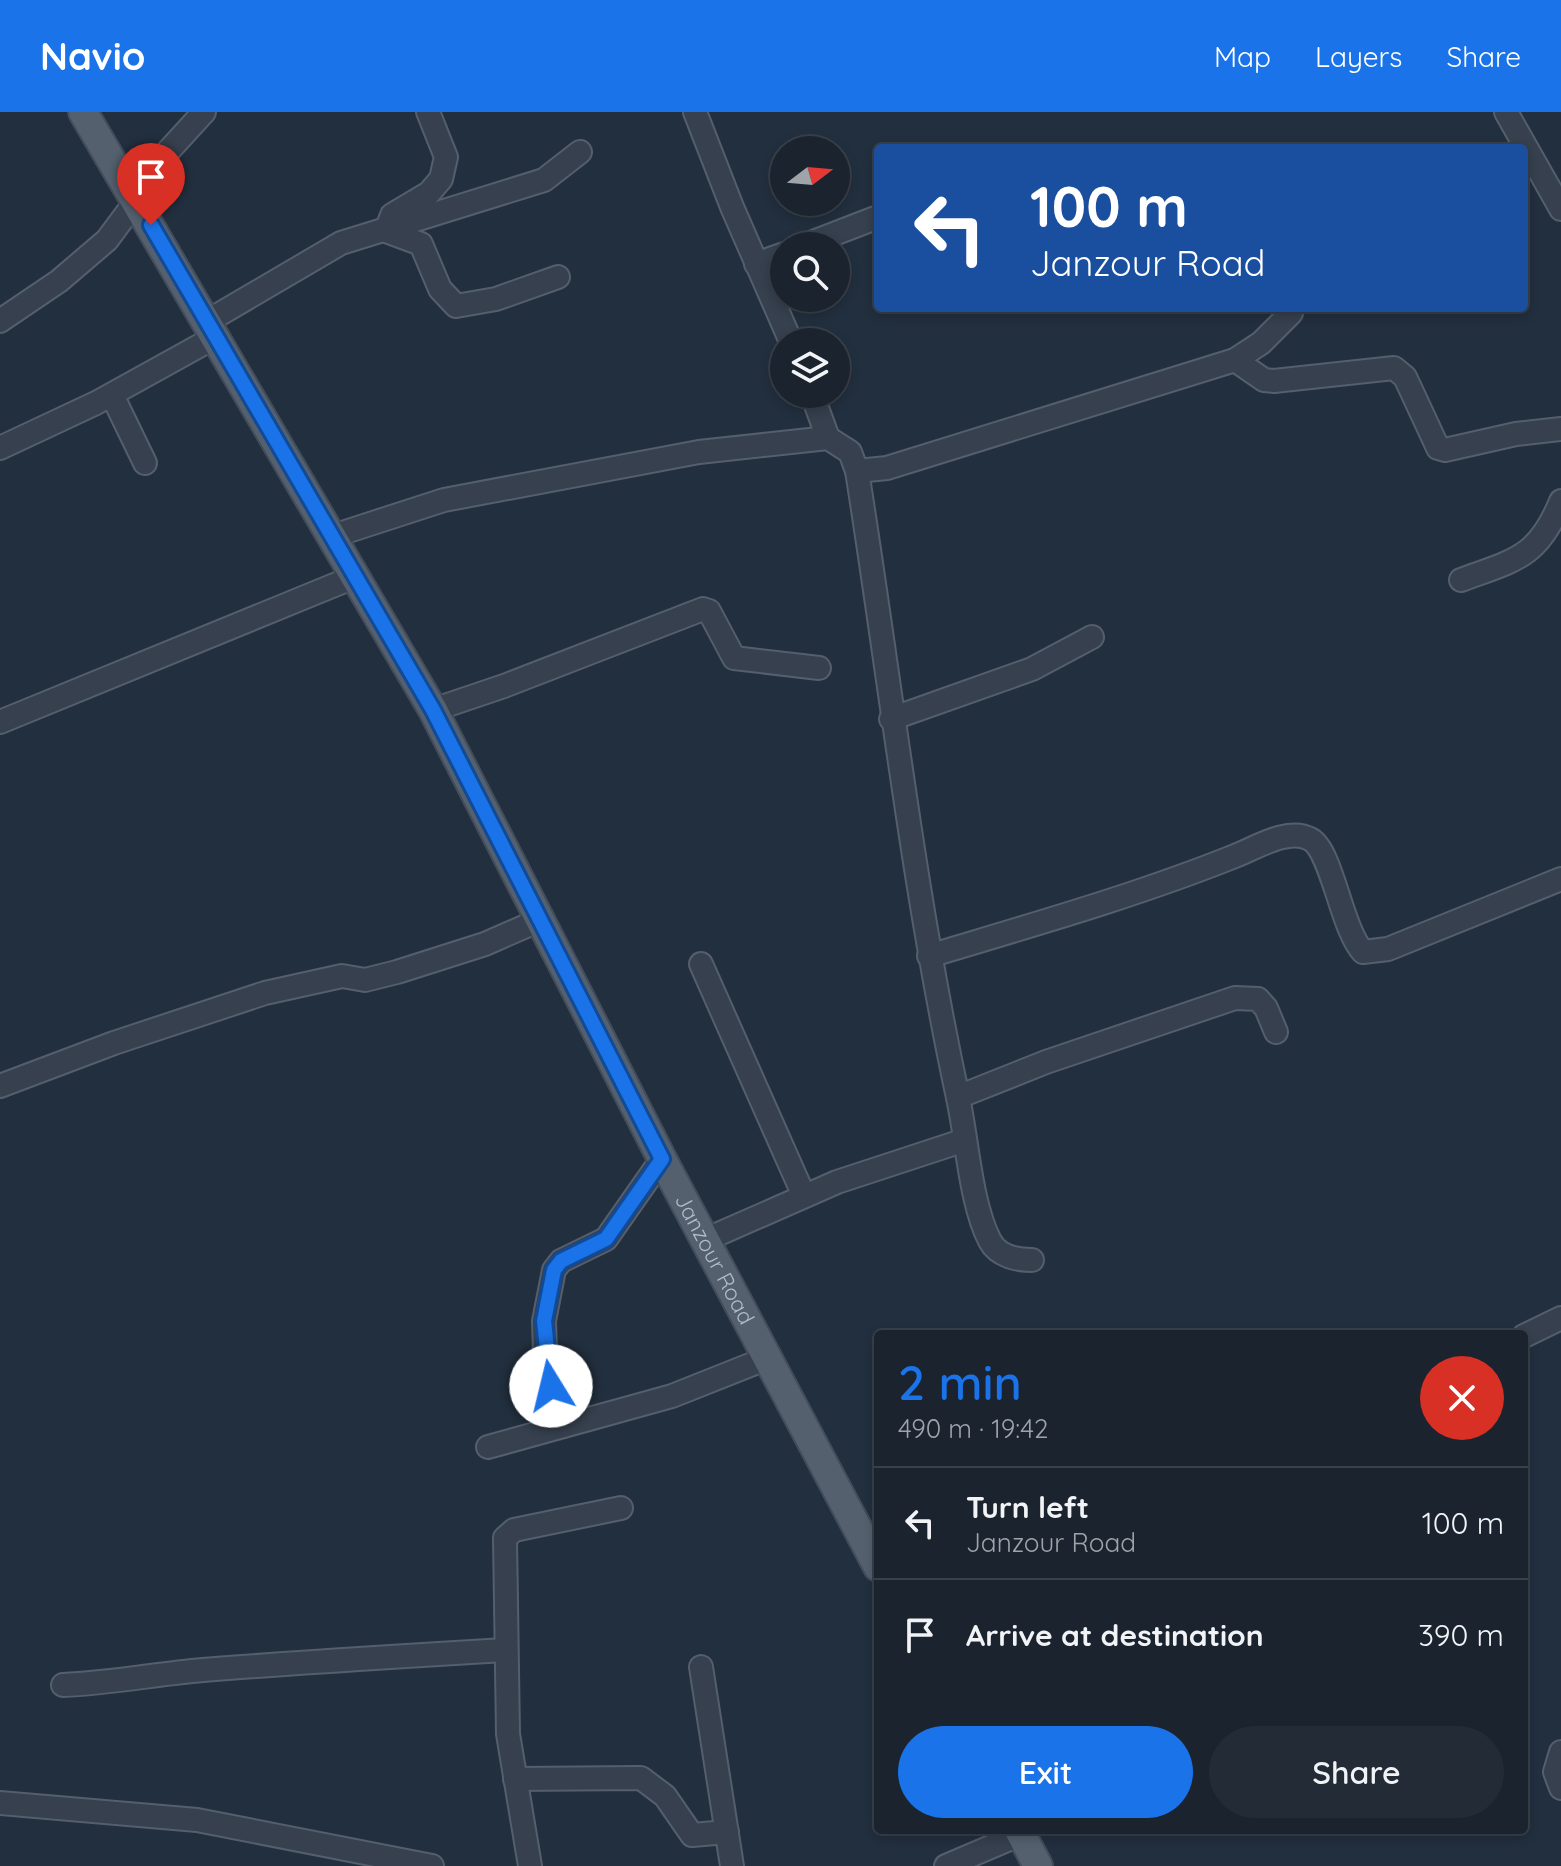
<!DOCTYPE html>
<html lang="en">
<head>
<meta charset="utf-8">
<style>
	:root { --surface:#1a232e; --page:#232b36; --text:#f1f3f6; --muted:#9fa4aa; --line:#38404a; --accent:#1a73e8 }
	body { margin:0; font-family:Quicksand,sans-serif; background:var(--page); color:var(--text); height:100vh; display:flex; flex-direction:column; font-size:30px; white-space:nowrap }
	* { box-sizing:border-box; margin:0 }
	p { font-size:26px; color:var(--muted) }
	.icon { flex:none; width:44px; height:44px; fill:none; stroke:currentColor; stroke-width:2; stroke-linecap:round; stroke-linejoin:round }
	.map { position:relative; flex:1; overflow:hidden }
	.sheet { position:absolute; left:874px; top:1218px; width:654px; height:504px; display:flex; flex-direction:column; background:var(--surface); border-radius:8px; box-shadow:0 4px 12px #0003,0 0 0 2px var(--line) }
	.sheet>* { flex:none }
	.top-card { position:absolute; left:874px; top:32px; width:654px; height:168px; border-radius:8px; box-shadow:0 4px 12px #0003,0 0 0 2px var(--line); background:#1a4fa0; color:#fff; overflow:hidden }
	.needle { width:52px; rotate:74deg }
	.tools { position:absolute; left:770px; top:24px; display:grid; gap:16px }
	.tools a { display:grid; place-items:center; width:80px; height:80px; border-radius:50%; background:var(--surface); box-shadow:0 4px 12px #0003,0 0 0 2px var(--line); font-size:40px }
	.pin { position:absolute; display:grid; place-items:center; width:68px; height:68px; color:#fff; margin:-82px -34px; border-radius:50% 50% 50% 0; rotate:-45deg; box-shadow:0 0 8px #0007 }
	.pin .icon { rotate:45deg }
	.me { position:absolute; width:88px; margin:-44px; rotate:351deg; stroke-linejoin:round; filter:drop-shadow(0 0 6px #0008) }
	.turn { display:flex; align-items:center; gap:28px; height:168px; padding:0 24px; font-size:36px }
	.turn .icon { width:104px; height:104px; stroke-width:2.5 }
	.turn b { display:block; font-size:56px; line-height:68px }
	.round { display:grid; place-items:center; flex:none; width:84px; height:84px; border-radius:42px; background:var(--page) }
	.overview { display:flex; align-items:center; justify-content:space-between; height:136px; padding:0 24px }
	h1 { font-size:48px; font-weight:600; line-height:60px; color:var(--accent) }
	.action { display:flex; gap:16px; margin-top:auto; padding:16px 24px }
	.action a { flex:1; height:92px; border-radius:48px; background:var(--accent); color:#fff; font-size:32px; font-weight:600; line-height:92px; text-align:center }
	.action a+a { background:var(--page); color:var(--text) }
	ul { padding:0; list-style:none }
	li { display:flex; align-items:center; gap:24px; height:112px; padding:0 24px; border-top:2px solid var(--line) }
	li div { flex:1 }
	li b { display:block; font-size:30px }
	li em { font-style:normal }
	header { display:flex; align-items:center; gap:48px; box-sizing:border-box; height:112px; padding:0 40px; background:var(--accent); color:#fff }
	header strong { font-size:38px }
	nav { display:flex; gap:44px; margin-inline-start:auto; font-size:28px }
	.map>svg:first-child { display:block }
</style>
</head>
<body>
<header>
<strong>Navio</strong>
<nav><a>Map</a><a>Layers</a><a>Share</a></nav>
</header>
<div class="map">
<svg width="1561" height="1754" viewBox="0 0 1561 1754">
	<rect width="100%" height="100%" fill="#222f3e"/>
	<g fill="none" stroke-linecap="round" stroke-linejoin="round">
		<g stroke="#545e6c" stroke-width="26">
			<g id="minor">
				<path d="M428,0l18,45 -5,22 -12,14 -37,22 -6,16 35,13 19,45 16,17 40,-7 62,-22"/>
				<path d="M695,0l37,95 59,135"/>
				<path d="M1506,0l55,97"/>
				<path d="M803,134l75,-29"/>
				<path d="M756,152l28,-10"/>
				<path d="M0,209l59,-40 48,-41 29,-39 15,-31 53,-58"/>
				<path d="M208,209l133,-78 203,-63 36,-28"/>
				<path d="M1235,248l29,20 10,1 120,-13 11,9 33,71 7,2 71,-16 45,-5"/>
				<path d="M812,282l16,44"/>
				<path d="M112,283l33,68"/>
				<path d="M0,336l96,-45 121,-67"/>
				<path d="M857,359c33,208 56,416 100,622 10,43 13,110 33,148 8,15 27,19 42,19"/>
				<path d="M333,424l111,-36 255,-48 129,-14 22,14 7,19 30,-3 348,-108 26,-17 30,-30"/>
				<path d="M1461,468c54,-20 77,-22 100,-79"/>
				<path d="M433,598l71,-24 199,-77 6,2 25,47 85,10"/>
				<path d="M891,607l141,-50 60,-32"/>
				<path d="M0,610l354,-145"/>
				<path d="M929,844c103,-31 206,-60 306,-100 21,-8 53,-29 75,-17 22,11 31,89 53,113l25,-3 173,-70"/>
				<path d="M701,852l103,232"/>
				<path d="M0,974l114,-43 151,-50 77,-17 23,4 32,-8 88,-28 57,-25"/>
				<path d="M958,985l88,-35 189,-64 23,1 8,9 10,24"/>
				<path d="M705,1128l132,-58 128,-42"/>
				<path d="M1524,1224l37,-18"/>
				<path d="M563,1314l-18,-74 -1,-31 10,-51 7,-9 45,-22 56,-80"/>
				<path d="M488,1335l184,-51 98,-39"/>
				<path d="M701,1555l31,199"/>
				<path d="M63,1573c48,-2 93,-11 140,-15 101,-8 201,-14 302,-20"/>
				<path d="M1561,1640l-6,20 6,16"/>
				<path d="M515,1667l126,-1 24,18 27,39 35,-3"/>
				<path d="M0,1691l197,17 235,46"/>
				<path d="M530,1754l-22,-132 -3,-196 9,-8 107,-22"/>
				<path d="M946,1754l75,-32"/>
			</g>
		</g>
		<g stroke="#424c5a" stroke-width="32">
			<g id="major">
				<path id="s1" d="M83,0l350,598 229,449 216,408"/>
				<path d="M1019,1718l19,36"/>
			</g>
		</g>
		<use href="#minor" stroke="#36404e" stroke-width="22"/>
		<use href="#major" stroke="#54606e" stroke-width="28"/>
	</g>
	<g fill="none" stroke-linecap="round" stroke-linejoin="round">
		<g stroke="#114b97" stroke-width="20">
			<path id="route" d="M151,113l282,485 229,449 -56,80 -45,22 -7,9 -10,51 7,65"/>
		</g>
		<use href="#route" stroke="#1a73e8" stroke-width="14"/>
	</g>
	<g text-anchor="middle" dominant-baseline="central" stroke-width="8" stroke-linejoin="round" paint-order="stroke">
		<g font-size="22" fill="#b1bbc9" stroke="#1b2533">
			<text stroke="none"><textPath href="#s1" startOffset="1310">Janzour Road</textPath></text>
		</g>
	</g>
</svg>
<div class="tools">
<a><svg class="needle" viewBox="-14 -14 28 28"><path d="M0-13l5 13h-10z" fill="#e53935"/><path d="M0 13l5-13h-10z" fill="#9fa4aa"/></svg></a>
<a><svg class="icon" aria-label="search" viewBox="0 0 24 24"><circle cx="10" cy="10" r="6"/><path d="M15 15l6 6"/></svg></a>
<a><svg class="icon" aria-label="layers" viewBox="0 0 24 24"><path d="M12 4l9 5-9 5-9-5zM3 14l9 5 9-5"/></svg></a>
</div>
<div class="pin" style="left:151px;top:113px;background:#d93025"><svg class="icon" aria-label="arrive" viewBox="0 0 24 24"><path d="M6 21V4h12l-3 4 3 4H6"/></svg></div>
<svg class="me" style="left:551px;top:1274px" viewBox="-20 -20 40 40"><circle r="19" fill="#fff"/><path d="M0-13L10 11 0 6-10 11z" fill="#1a73e8"/></svg>
<div class="top-card">
<div class="turn"><svg class="icon" aria-label="left" viewBox="0 0 24 24"><path d="M17 20v-9H6M10 6l-5 5 5 5"/></svg><div><b>100 m</b>Janzour Road</div></div>
</div>
<section class="sheet">
<div class="overview"><div><h1>2 min</h1><p>490 m · 19:42</p></div><a class="round" style="background:#d93025;color:#fff"><svg class="icon" aria-label="close" viewBox="0 0 24 24"><path d="M6 6l12 12M18 6L6 18"/></svg></a></div>
<ul>
<li><svg class="icon" aria-label="left" viewBox="0 0 24 24"><path d="M17 20v-9H6M10 6l-5 5 5 5"/></svg><div><b>Turn left</b><p>Janzour Road</p></div><em>100 m</em></li>
<li><svg class="icon" aria-label="arrive" viewBox="0 0 24 24"><path d="M6 21V4h12l-3 4 3 4H6"/></svg><div><b>Arrive at destination</b></div><em>390 m</em></li>
</ul>
<div class="action"><a>Exit</a><a>Share</a></div>
</section>
</div>
</body>
</html>
